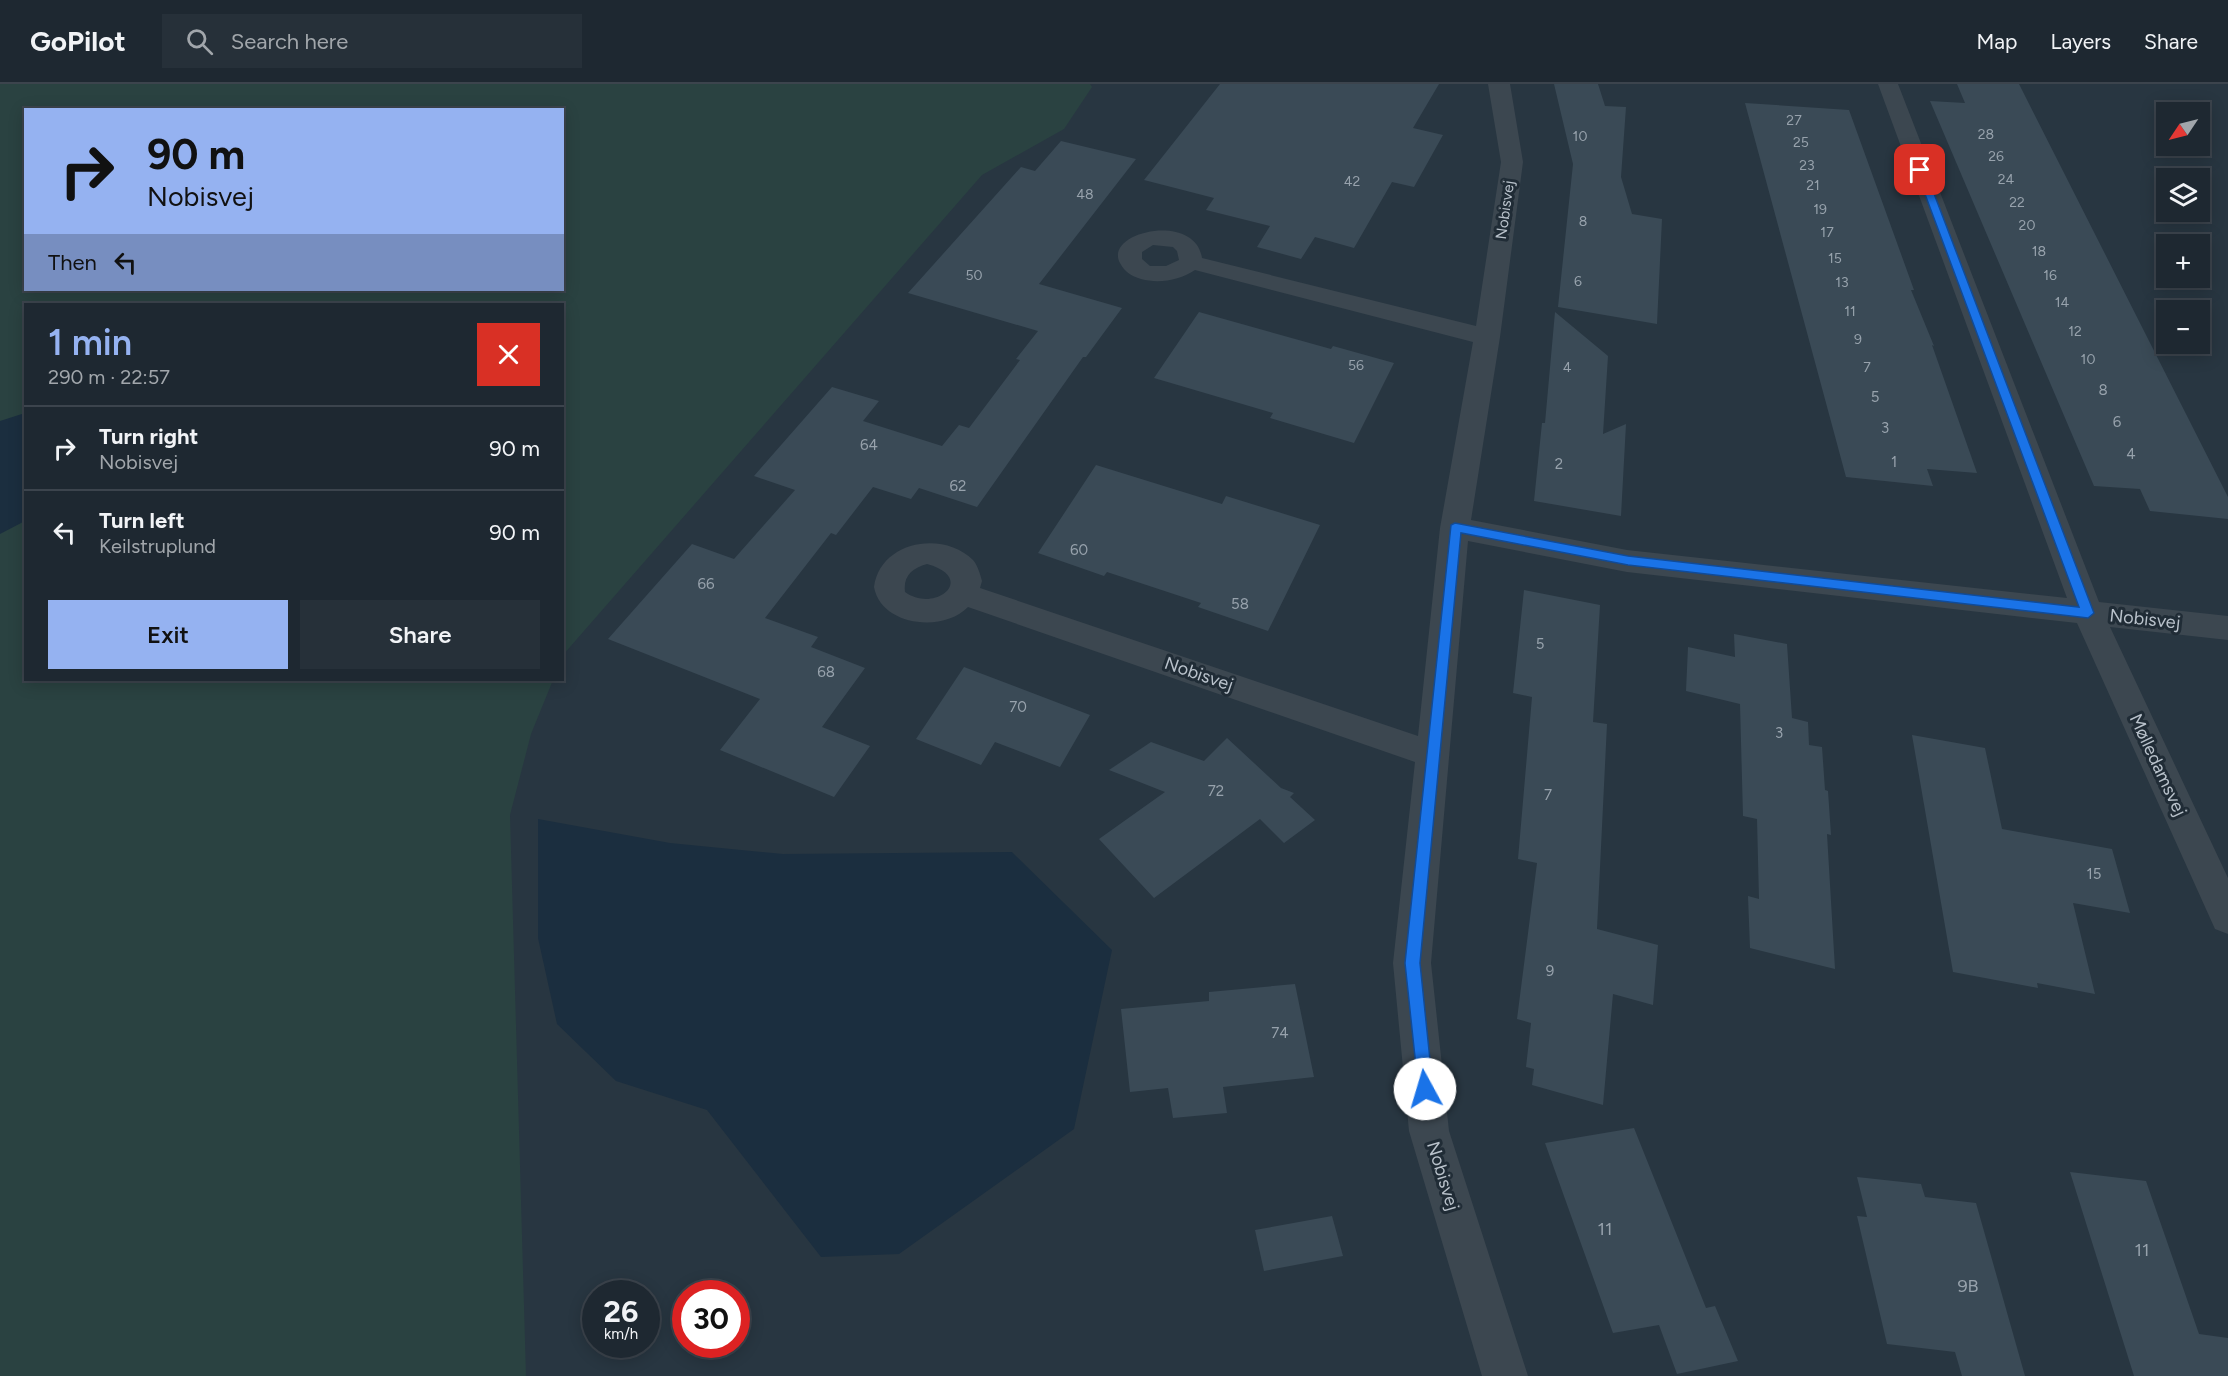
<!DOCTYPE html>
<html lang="en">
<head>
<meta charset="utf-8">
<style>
	:root { --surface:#1e2831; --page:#263039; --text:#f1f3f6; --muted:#a1a6ab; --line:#3c444d; --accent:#95b2f1 }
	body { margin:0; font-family:Figtree,sans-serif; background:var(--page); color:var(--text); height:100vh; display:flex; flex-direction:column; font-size:22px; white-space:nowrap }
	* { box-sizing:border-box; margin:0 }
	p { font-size:20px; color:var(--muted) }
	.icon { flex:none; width:33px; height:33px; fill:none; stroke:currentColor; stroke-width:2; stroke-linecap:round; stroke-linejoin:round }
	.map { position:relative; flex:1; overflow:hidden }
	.side { position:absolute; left:24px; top:219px; width:540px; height:378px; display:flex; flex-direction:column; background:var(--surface); border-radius:0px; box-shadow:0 3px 15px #0003,0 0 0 2px var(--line) }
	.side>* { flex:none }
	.guide { position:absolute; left:24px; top:24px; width:540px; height:183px; border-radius:0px; box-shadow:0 3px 15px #0003,0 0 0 2px var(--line); background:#95b2f1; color:#111; overflow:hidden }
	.needle { width:39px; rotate:235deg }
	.fabs { position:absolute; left:2156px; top:18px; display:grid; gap:12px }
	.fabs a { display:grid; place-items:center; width:54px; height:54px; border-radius:0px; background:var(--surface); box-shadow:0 3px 15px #0003,0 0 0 2px var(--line); font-size:30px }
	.speed { position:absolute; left:582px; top:1196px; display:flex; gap:12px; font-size:30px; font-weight:700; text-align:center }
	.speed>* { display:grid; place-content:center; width:78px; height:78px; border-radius:50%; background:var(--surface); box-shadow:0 3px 15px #0003,0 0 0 2px var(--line); line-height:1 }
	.speed small { font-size:15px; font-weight:400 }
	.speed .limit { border:9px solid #d22; background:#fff; color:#111 }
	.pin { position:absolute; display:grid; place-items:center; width:51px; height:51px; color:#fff; margin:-26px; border-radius:12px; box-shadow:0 3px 9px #0006 }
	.me { position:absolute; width:66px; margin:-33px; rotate:354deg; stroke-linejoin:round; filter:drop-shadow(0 0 4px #0008) }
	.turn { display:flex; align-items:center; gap:21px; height:126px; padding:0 24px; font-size:27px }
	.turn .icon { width:78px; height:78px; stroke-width:2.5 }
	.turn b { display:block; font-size:42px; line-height:51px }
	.then { display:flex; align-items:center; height:57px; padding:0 24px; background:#0003; gap:12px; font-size:22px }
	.round { display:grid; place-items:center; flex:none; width:63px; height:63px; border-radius:0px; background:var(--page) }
	.overview { display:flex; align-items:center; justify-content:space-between; height:102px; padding:0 24px }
	h1 { font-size:36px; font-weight:600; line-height:45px; color:var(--accent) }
	.primary-button { display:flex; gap:12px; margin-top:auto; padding:12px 24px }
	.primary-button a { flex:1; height:69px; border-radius:0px; background:var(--accent); color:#111; font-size:24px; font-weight:600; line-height:69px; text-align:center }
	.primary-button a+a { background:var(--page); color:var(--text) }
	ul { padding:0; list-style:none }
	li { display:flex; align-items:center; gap:18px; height:84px; padding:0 24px; border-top:2px solid var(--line) }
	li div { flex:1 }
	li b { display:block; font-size:22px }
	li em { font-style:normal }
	header { display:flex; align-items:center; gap:36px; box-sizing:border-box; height:84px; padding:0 30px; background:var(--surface); border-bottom:2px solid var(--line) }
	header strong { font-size:28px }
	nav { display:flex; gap:33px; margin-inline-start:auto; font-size:21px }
	.search { width:420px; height:54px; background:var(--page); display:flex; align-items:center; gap:15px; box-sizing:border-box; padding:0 21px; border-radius:0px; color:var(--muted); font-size:22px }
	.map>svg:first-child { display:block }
</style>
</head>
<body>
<header>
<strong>GoPilot</strong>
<div class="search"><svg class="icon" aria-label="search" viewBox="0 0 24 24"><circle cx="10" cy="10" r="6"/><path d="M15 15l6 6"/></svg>Search here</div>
<nav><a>Map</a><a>Layers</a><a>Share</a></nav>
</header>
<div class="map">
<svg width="2228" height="1292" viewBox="0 0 2228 1292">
	<rect width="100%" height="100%" fill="#283641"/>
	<path fill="#2a4241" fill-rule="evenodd" d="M0,0h1090l2,3 -28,42 -82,46 -419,480 -1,-351h-536v376h527l-22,54 -21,81 16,561h-526zM26,26h536v180h-536z"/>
	<g fill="#1b2e3f">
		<path d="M25,329v108l-25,13v-113z"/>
		<path d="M538,735l132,24 113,11 229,-2 100,98 -38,179 -175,125 -78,3 -114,-147 -91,-29 -59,-57 -19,-86z"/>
	</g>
	<g fill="#3a4a56">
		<path d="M1220,0h219l-26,44 30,7 -29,52 -22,-5 -38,66 -39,-11 -14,22 -44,-12 13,-21 -64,-16 8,-12 -70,-18z"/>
		<path d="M1554,0h44l7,22 21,1 -5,70 11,37 30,5 -5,105 -99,-17 15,-143z"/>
		<path d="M1957,0h62l209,413v22l-78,-8 -10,-22 -46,-3 -164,-385 35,2z"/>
		<path d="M1745,19l104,7 65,180h-3l23,56 -2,-1 45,128 -50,-4 6,17 -87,-9z"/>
		<path d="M1061,57l75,18 -97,125 83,24 -36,49h-3l-106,150 -58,-19 -8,11 -38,-12 -37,48 -5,-2 -66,85 53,19 -7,10 54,21 -43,59 48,19 -36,51 -114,-47 40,-51 -152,-60 84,-95 42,15 61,-69 -41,-14 78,-89 47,14 -16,20 79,25 17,-21 10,3 51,-68 -4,-1 22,-28 -130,-38 113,-126 14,4z"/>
		<path d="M1199,228l132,37 2,-3 61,17 -40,80 -84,-25 3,-5 -119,-35z"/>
		<path d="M1555,228l53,44 -5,78 23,-10 -5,92 -87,-15 8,-78h3z"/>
		<path d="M1096,381l126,39 4,-8 94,29 -52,106 -70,-24 3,-4 -94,-31 -3,4 -66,-23z"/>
		<path d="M1524,506l76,15 -7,117 14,2 -10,205 61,16 -5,60 -40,-11 -10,111 -71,-20 2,-16 -8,-2 5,-44 -14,-4 20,-156 -19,-4 14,-162 -19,-4z"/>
		<path d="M1734,550l53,10 5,74 16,4 1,23 13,2 3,43 3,1 3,44 -4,-1 8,135 -85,-21 -2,-52 11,3 -2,-80 -14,-3 -3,-112 -54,-13 2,-44 47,10z"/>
		<path d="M964,583l126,48 -30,52 -65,-25 -14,23 -65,-26z"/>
		<path d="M1912,651l73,13 17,81 110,20 18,64 -57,-10 22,91 -58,-11 1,5 -85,-16z"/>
		<path d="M1227,654l54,50 13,5 -4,4 25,23 -31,23 -24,-24 -106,79 -55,-59 66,-47 -56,-22 42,-28 53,19z"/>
		<path d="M1295,900l19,93 -91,10 4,26 -54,5 -5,-30 -38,4 -9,-83 88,-8v-9z"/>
		<path d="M1634,1044l72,180 9,-2 23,55 -61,13 -18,-49 -46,8 -68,-190z"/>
		<path d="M2070,1088l76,9 53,153 29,4v38h-94z"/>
		<path d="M1857,1093l64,7 4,13 51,6 49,173h-63l-7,-24 -68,-8 -30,-128 10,1z"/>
		<path d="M1332,1132l11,40 -79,15 -9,-41z"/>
	</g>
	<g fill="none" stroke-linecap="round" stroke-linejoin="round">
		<path fill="#3c4750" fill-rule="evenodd" d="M1488,0h22l13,78 -23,175 -29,183 156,30 440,48 -189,-514h20l201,518 129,14v24l-118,-13 118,251v56l-13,-5 -138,-306 -450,-51 -159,-31 -37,422 18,168 79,245h-46l-73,-245 -16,-168 22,-201 -447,-155c-25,26 -87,19 -94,-20 6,-46 69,-57 99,-27 5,6 7,14 9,21l-2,7 438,148 22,-208 33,-186 -278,-72c-15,10 -36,14 -54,9 -10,-3 -16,-7 -21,-16 -17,-31 75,-52 82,-5l274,68 25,-164zM1153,161l20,2 4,4 2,9 -13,6h-16l-8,-7v-7zM927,480c51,14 8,50 -22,28 -2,-16 7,-24 22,-28z"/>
	</g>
	<path fill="#1a73e8" stroke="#114b97" stroke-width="1.5" d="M1917,84l8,2 169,443 -6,5 -460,-53 -167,-32 -41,430 13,126 -2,6 -6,2 -6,-2 -14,-132 46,-438 4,-2 173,33 451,51 -163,-437z"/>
	<g text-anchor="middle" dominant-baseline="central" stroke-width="6" stroke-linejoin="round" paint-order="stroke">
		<g font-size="14" fill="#97a2ac">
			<text x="1794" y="36">27</text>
			<text x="1986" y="50">28</text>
			<text x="1580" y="52">10</text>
			<text x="1801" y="58">25</text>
			<text x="1996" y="72">26</text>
			<text x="1807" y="81">23</text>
			<text x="2006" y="95">24</text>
			<text x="1352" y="97">42</text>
			<text x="1813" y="101">21</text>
			<text x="1085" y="110">48</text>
			<text x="2017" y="118">22</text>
			<text x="1820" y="125">19</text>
			<text x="1583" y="137">8</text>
			<text x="2027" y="141">20</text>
			<text x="1827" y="148">17</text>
			<text x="2039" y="167">18</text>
			<text x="1835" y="174">15</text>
			<text x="974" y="191">50</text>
			<text x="2050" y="191">16</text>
			<text x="1578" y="197">6</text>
			<text x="1842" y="198">13</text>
			<text x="2062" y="218">14</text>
			<text x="1850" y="227">11</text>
			<text x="2075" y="247">12</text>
			<text x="1858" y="255">9</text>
			<text x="2088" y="275">10</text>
			<text x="1356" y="281">56</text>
			<text x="1567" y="283">4</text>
			<text x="1867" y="283">7</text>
		</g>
		<g font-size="15" fill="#b9c2cb" stroke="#202c36">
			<text transform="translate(1505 126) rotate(-82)">Nobisvej</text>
		</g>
		<g font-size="15" fill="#97a2ac">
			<text x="2103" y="306">8</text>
			<text x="1875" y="313">5</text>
			<text x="2117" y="338">6</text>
			<text x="1885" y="344">3</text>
			<text x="869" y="361">64</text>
			<text x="2131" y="370">4</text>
			<text x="1894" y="378">1</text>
			<text x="1559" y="380">2</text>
			<text x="958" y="402">62</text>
			<text x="1079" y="466">60</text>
			<text x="706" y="500">66</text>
			<text x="1240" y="520">58</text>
			<text x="1540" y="560">5</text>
			<text x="826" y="588">68</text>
			<text x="1018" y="623">70</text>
			<text x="1779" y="649">3</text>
			<text x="1216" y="707">72</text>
			<text x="1548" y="711">7</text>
			<text x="2094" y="790">15</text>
			<text x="1550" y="887">9</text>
			<text x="1280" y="949">74</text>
		</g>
		<g font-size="18" fill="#b9c2cb" stroke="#202c36">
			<text transform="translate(2145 535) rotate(6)">Nobisvej</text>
			<text transform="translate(1199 590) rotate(19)">Nobisvej</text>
			<text transform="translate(2158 681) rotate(65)">Mølledamsvej</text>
			<text transform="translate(1443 1092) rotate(73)">Nobisvej</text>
		</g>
		<g font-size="18" fill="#97a2ac">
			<text x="1605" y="1145">11</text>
			<text x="2142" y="1166">11</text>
			<text x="1968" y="1202">9B</text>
		</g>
	</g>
</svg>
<div class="fabs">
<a><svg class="needle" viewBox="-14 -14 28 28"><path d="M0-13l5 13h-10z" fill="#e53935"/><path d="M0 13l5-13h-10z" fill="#a1a6ab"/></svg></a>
<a><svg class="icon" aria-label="layers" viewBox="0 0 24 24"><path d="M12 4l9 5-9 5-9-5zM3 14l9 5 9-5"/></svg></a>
<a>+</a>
<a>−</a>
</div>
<div class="speed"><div>26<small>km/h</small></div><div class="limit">30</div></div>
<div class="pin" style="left:1920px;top:86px;background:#d93025"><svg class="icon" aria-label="arrive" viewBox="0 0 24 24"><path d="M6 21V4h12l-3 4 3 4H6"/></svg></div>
<svg class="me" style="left:1425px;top:1005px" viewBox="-20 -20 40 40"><circle r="19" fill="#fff"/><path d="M0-13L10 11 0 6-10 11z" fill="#1a73e8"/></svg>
<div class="guide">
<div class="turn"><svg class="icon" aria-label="right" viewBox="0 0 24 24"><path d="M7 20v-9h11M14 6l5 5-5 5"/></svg><div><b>90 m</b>Nobisvej</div></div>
<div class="then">Then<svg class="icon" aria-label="left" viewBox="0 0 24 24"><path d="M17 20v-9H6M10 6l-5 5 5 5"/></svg></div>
</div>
<section class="side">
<div class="overview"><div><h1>1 min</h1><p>290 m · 22:57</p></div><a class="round" style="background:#d93025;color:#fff"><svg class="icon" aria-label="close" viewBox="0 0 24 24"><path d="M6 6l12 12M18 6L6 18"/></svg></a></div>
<ul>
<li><svg class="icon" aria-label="right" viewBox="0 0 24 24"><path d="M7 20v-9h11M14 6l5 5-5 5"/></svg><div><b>Turn right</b><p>Nobisvej</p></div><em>90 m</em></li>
<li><svg class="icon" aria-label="left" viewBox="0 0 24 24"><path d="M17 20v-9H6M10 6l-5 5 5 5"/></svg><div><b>Turn left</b><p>Keilstruplund</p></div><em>90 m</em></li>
</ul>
<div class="primary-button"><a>Exit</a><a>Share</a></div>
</section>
</div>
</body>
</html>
